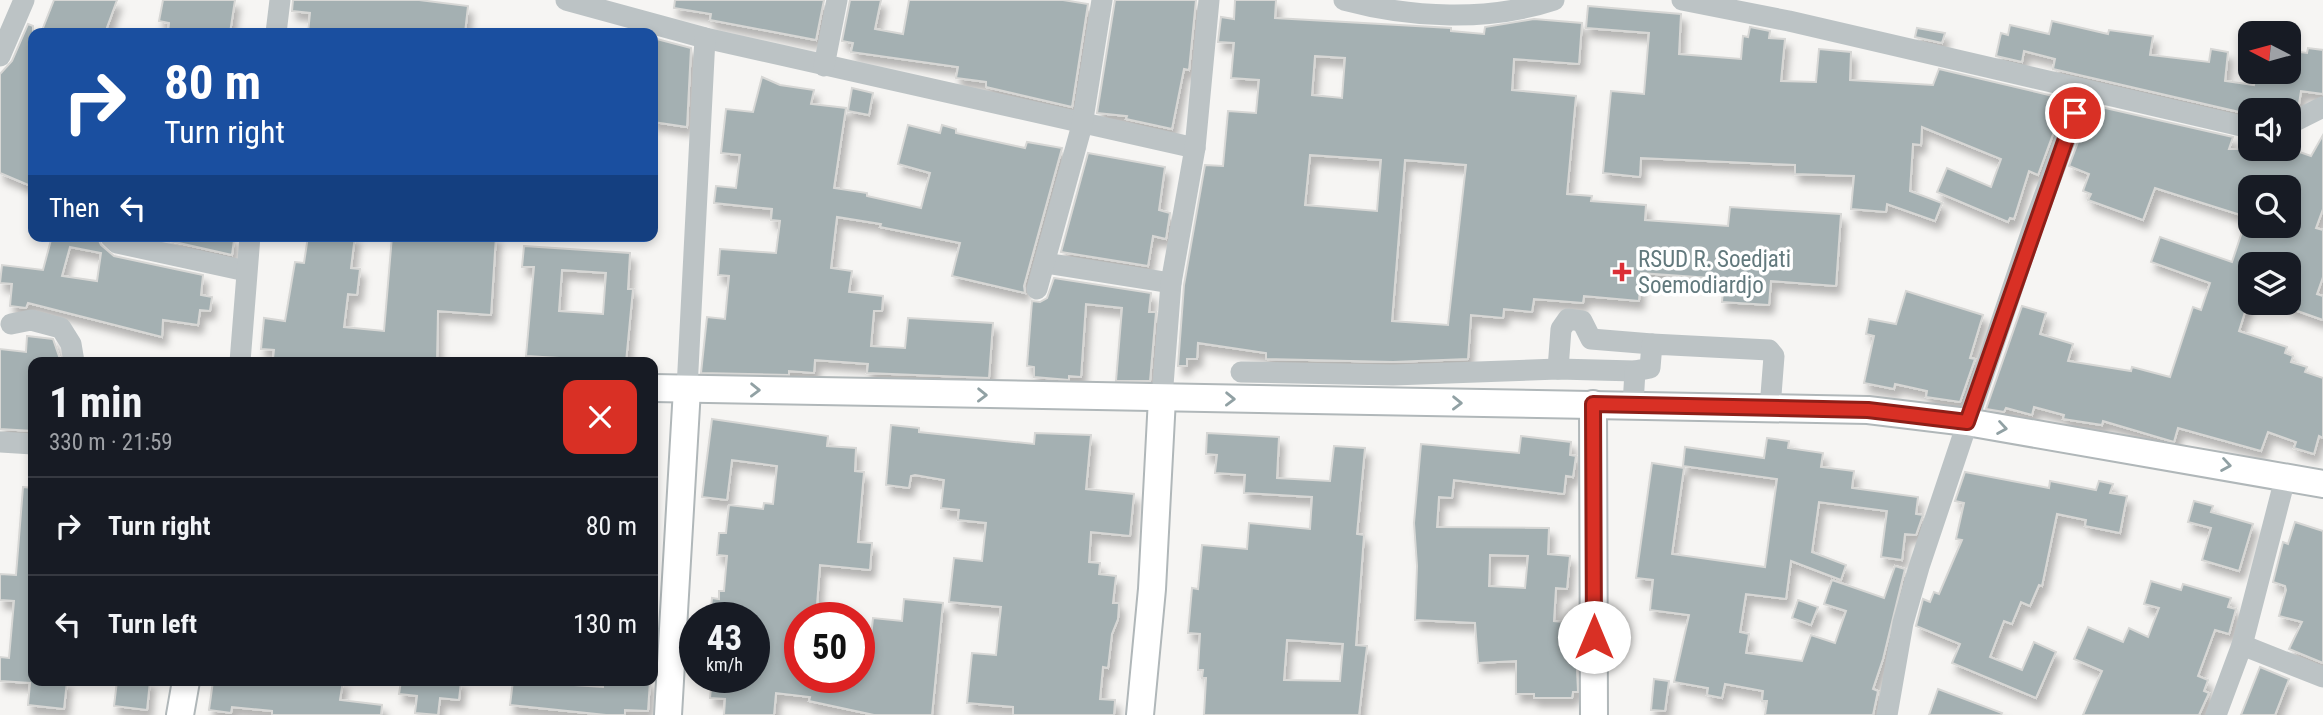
<!DOCTYPE html>
<html lang="en">
<head>
<meta charset="utf-8">
<style>
	:root { --surface:#171b24; --page:#242831; --text:#f1f3f6; --muted:#9ea1a6; --line:#363941 }
	body { margin:0; font-family:"Roboto Condensed",sans-serif; background:var(--page); color:var(--text); height:100vh; display:flex; flex-direction:column; font-size:26px; white-space:nowrap }
	* { box-sizing:border-box; margin:0 }
	p { font-size:23px; color:var(--muted) }
	.icon { flex:none; width:38px; height:38px; fill:none; stroke:currentColor; stroke-width:2; stroke-linecap:round; stroke-linejoin:round }
	.map { position:relative; flex:1; overflow:hidden }
	.sheet { position:absolute; left:28px; top:357px; width:630px; height:329px; display:flex; flex-direction:column; background:var(--surface); border-radius:14px; box-shadow:0 4px 10px #0003 }
	.sheet>* { flex:none }
	.guide { position:absolute; left:28px; top:28px; width:630px; height:214px; border-radius:14px; box-shadow:0 4px 10px #0003; background:#1a4fa0; color:#fff; overflow:hidden }
	.needle { width:46px; rotate:276deg }
	.fabs { position:absolute; left:2238px; top:21px; display:grid; gap:14px }
	.fabs a { display:grid; place-items:center; width:63px; height:63px; border-radius:14px; background:var(--surface); box-shadow:0 4px 10px #0003; font-size:35px }
	.speed { position:absolute; left:679px; top:602px; display:flex; gap:14px; font-size:35px; font-weight:700; text-align:center }
	.speed>* { display:grid; place-content:center; width:91px; height:91px; border-radius:50%; background:var(--surface); box-shadow:0 4px 10px #0003; line-height:1 }
	.speed small { font-size:18px; font-weight:400 }
	.speed .limit { border:10px solid #d22; background:#fff; color:#111 }
	.pin { position:absolute; display:grid; place-items:center; width:60px; height:60px; color:#fff; margin:-30px; border:4px solid #fff; border-radius:50%; box-shadow:0 2px 7px #0007 }
	.me { position:absolute; width:77px; margin:-38px; rotate:0deg; stroke-linejoin:round; filter:drop-shadow(0 0 5px #0008) }
	.turn { display:flex; align-items:center; gap:24px; height:147px; padding:0 21px; font-size:32px }
	.turn .icon { width:91px; height:91px; stroke-width:2.5 }
	.turn b { display:block; font-size:49px; line-height:60px }
	.then { display:flex; align-items:center; height:66px; padding:0 21px; background:#0003; gap:14px; font-size:26px }
	.round { display:grid; place-items:center; flex:none; width:74px; height:74px; border-radius:14px; background:var(--page) }
	.head { display:flex; align-items:center; justify-content:space-between; height:119px; padding:0 21px }
	h1 { font-size:42px; font-weight:700; line-height:52px }
	ul { padding:0; list-style:none }
	li { display:flex; align-items:center; gap:21px; height:98px; padding:0 21px; border-top:2px solid var(--line) }
	li div { flex:1 }
	li b { display:block; font-size:26px }
	li em { font-style:normal }
	.map>svg:first-child { display:block }
</style>
</head>
<body>
<div class="map">
<svg width="2323" height="715" viewBox="0 0 2323 715">
	<defs>
		<filter id="shadow"><feDropShadow dx="4.5" dy="8" stdDeviation="3.5" flood-color="#0004"/></filter>
	</defs>
	<rect width="100%" height="100%" fill="#f6f5f3"/>
	<g fill="#a4b0b2" stroke="#d7d7d5" stroke-width="2" fill-rule="evenodd" filter="url(#shadow)">
		<path d="M54,0h63l-12,33h-64z"/>
		<path d="M163,0h72l-5,33h-62l1,-10 -10,-2z"/>
		<path d="M293,0h126l49,6 -3,27h-157l2,-20 -18,-2z"/>
		<path d="M675,0h149l-8,40 -106,-20 1,-6 -37,-6z"/>
		<path d="M850,0h31l-6,29 28,5 6,-34h154l25,4 -16,103 -86,-20v-5l-30,-4 2,-11 -107,-15 2,-9 -11,-2z"/>
		<path d="M1115,0h81l-7,70 -5,-1 -12,60 -46,-10 1,-3 -30,-3z"/>
		<path d="M1235,0h41l-1,18 176,10v3l33,3 1,-7 49,-8 48,4 -3,41 -65,-5 -2,31 64,6 -9,98 25,2 -1,5 55,4 -1,15 83,6 2,-19 111,7 -5,72 -65,-5 -2,24 -47,-3 2,-23 -83,-6 -2,28 -55,-5 -1,7 -49,-4 -2,13 -28,-3 -1,9 -32,-3 -3,44 -75,3 -127,-3v-6l-68,-10 -1,16h-10v7h-9l6,-81 21,-120 18,1 5,-55 28,2 3,-33 -28,-2 3,-35 -16,-1 3,-25 13,2zM1315,56l30,2 -3,40 -30,-3zM1310,155l71,5 -4,51 -72,-6zM1405,160l61,5 -18,160 -56,-4z"/>
		<path d="M1588,6l93,8 -2,40 62,5 2,-23 5,1 2,-10 20,4 -1,7 16,1 -4,42 35,1 3,-33 32,3 -1,28 83,5 6,-16 127,30 -28,76 -9,-4 -15,48 -4,-1 -2,4 -71,-30 10,-24 44,19 10,-28 -79,-32 -1,18 -8,-1 -3,47 32,12 -7,18 -48,-17 -1,8 -35,-3 3,-33 -59,-2v-9l-154,-7 -1,19 -37,-4 8,-82 33,3 5,-61 -63,-5z"/>
		<path d="M2052,21l56,13 1,-4 44,6 -3,19 59,7 2,-13 17,3 -3,29 29,4 2,-13h33l3,-21 15,2 1,-5 15,2v44l-22,-3 -2,13 -15,-2 -1,8h-33l-2,4 -195,-45 2,-10 -31,-8 -2,11 -26,-6 5,-23 7,2 2,-10 39,9z"/>
		<path d="M28,24l5,2v161l-33,-14v-99l12,-13z"/>
		<path d="M1917,28l28,5 -3,10 -27,-6z"/>
		<path d="M653,38l38,10 -4,79 -34,-5z"/>
		<path d="M762,77l18,8 34,5 -3,14 35,4 -12,80 33,5v3l54,12 9,-35 -32,-9 10,-39 32,8 2,-8 14,4v4l69,15 2,-6 35,6 -38,138 1,7 -73,-17 8,-33 -80,-16 1,-3 -44,-7 -6,51 21,3 -3,21 34,4 -1,15h-8l-3,35 34,2 3,-30 85,5 -4,55 -122,-5 1,-9 -53,-4 -1,13 -25,-2v4l-88,-2 6,-56 18,2 4,-43 -11,-1 2,-26 56,4 4,-32 -9,-1 1,-11 -58,-6 2,-17 20,2 4,-33 -19,-2 5,-44 27,3z"/>
		<path d="M852,88l21,5 -4,22 -21,-4z"/>
		<path d="M2092,105l141,32 -4,12h62l20,7 12,-21v74l-7,19 7,2v47l-6,17 6,2v24l-34,-12v-44h-39v32l-11,35 48,16 -2,6 8,3 -2,6 16,5 -2,5 18,6v60l-4,-2 -5,18 -20,-6 2,-6 -28,-10 -7,19 -83,-23 -4,14 -71,-21 -1,4 -39,-6 1,-4 -30,-8 -2,8 -26,-7 -2,4 -18,-3 36,-103 24,7 -6,21 33,10 -5,17 63,10 1,-4 38,10 23,-70 8,3 9,-27 -59,-21 9,-25 72,25 12,-36h45v-39h-39v31l-95,-30 -12,32 -55,-20 3,-6 -8,-3 6,-17 -20,-8z"/>
		<path d="M1088,153l77,14 -6,43 11,3 -4,26 -13,-3 -5,30 -87,-14z"/>
		<path d="M52,236h45l4,9 13,11 89,19 -2,20 11,2 -2,14 -10,-1 -2,15 -35,-5 -1,17 -134,-34 -2,5 -16,-2 2,-22 -12,-1 2,-18 41,5zM70,247l31,6 -4,28 -35,-5z"/>
		<path d="M148,236h82v4h4l-2,15z"/>
		<path d="M308,236h47l-4,32 9,1 -3,26 -9,-1 -4,33 40,4 8,-95h104l-5,79 -53,-4 -1,51 -164,-3 1,-9 -13,-1 3,-31 21,3 10,-59 9,1z"/>
		<path d="M524,246l106,7 -2,36h5l-7,73 -100,-6 8,-89h-12zM562,270l44,3 -3,41 -44,-3z"/>
		<path d="M1054,278l97,15 -2,19h7l-6,69h-34l6,-73 -36,-4 -5,73 -12,-1v4l-35,-3v-10l-7,-1 5,-65 8,1 7,-4z"/>
		<path d="M1906,291l77,24 -13,43 5,1 -15,43 -34,-5 1,-6 -32,-7 -1,5 -30,-6 10,-47 -8,-2 3,-15 27,5z"/>
		<path d="M27,336l26,3 8,23h-28v69l-33,-2v-80l26,3z"/>
		<path d="M712,419l116,17 -1,10 29,2 -1,23 9,1 -6,70 14,1 -2,27 -50,-5 -4,53h-16v59h59v-21h10l4,-38 29,3 2,-22 39,4 -11,112h-58l-65,-14 1,-4 -34,-4 -2,22h-50l1,-16 -15,-1 2,-21h42v-59h-44l2,-20 7,1v-8h5l3,-35 -10,-1 2,-22h7l3,-28 34,4 1,-6 9,1 4,-38 -45,-6 -5,40 -25,-3z"/>
		<path d="M891,425l28,3v4l115,12 1,-11 56,2 -5,54 48,5 -4,42 -39,-4 -2,30 11,1 -1,11 17,2 -3,27h6l-1,16 -6,15 -4,34 -5,-1 -3,32 15,1 -1,15h-101v-8l-46,-4 5,-50 24,2 5,-48 -52,-5 5,-44 28,3 4,-38 -28,-3 1,-10 -18,-2 3,-28 -29,-5 -4,1 -2,12 -23,-3z"/>
		<path d="M1207,433l72,4 -2,41 53,3 4,-35 31,2 -8,86 7,1 -8,110 11,1 -8,69h-155l2,-37h-4l1,-8h-5l2,-36 -12,-1 4,-45 6,1 4,-44 45,4 2,-26 61,6 2,-32 -68,-4 1,-18 -30,-2 2,-18 -11,-1zM1287,640l56,4 -3,37 -56,-1z"/>
		<path d="M1521,436l50,6 -1,13 6,1 -3,21 -7,-1 -2,18 -110,-14 -2,18 -13,-1 -2,30 112,1 -1,26 22,2 -3,33 -11,-1 -2,33 21,2 3,69h-5l-1,6h-38v-4h-18v-33l-38,2 -3,-40 -60,-3 2,-54 -3,-43 7,-79 98,9zM1490,555l38,1 -3,32 -36,-2z"/>
		<path d="M1767,438l22,3 -1,7 35,5 -2,14 33,4 -2,17 66,9 -2,17 7,1 -7,20 -11,-1 -3,26 -21,-3 6,-46 -68,-9 -7,50 34,13 -5,15 -50,-19 -5,38 -40,-5 -6,38 9,2 -3,19 56,8 9,-26 24,8 11,-32 -22,-7 8,-24 52,18 11,-32 10,3 -22,90 -10,30 5,2 -5,24h-108l2,-14h-5l1,-10 -38,-7 -3,14 -15,-3 1,-7 -34,-6 15,-67 -39,-5 3,-30 -17,-2 16,-115 32,5 -12,86 93,13 12,-88 -94,-13 2,-19 79,11z"/>
		<path d="M1965,472l84,16 1,-7 46,9 3,-9 14,3 -3,9 17,3 -7,37 -35,-7 1,-6 -29,-6 -15,72 -3,-1 -9,21 -9,-4 -9,22 -8,-3 -14,36 32,13 12,-28 22,10 -20,46 -84,-35 8,-19 -44,-18 7,-27 7,3 4,-10 5,2 23,-54 -6,-1 8,-36 -9,-2z"/>
		<path d="M23,487l10,1v193h34l-3,28 -36,-4 2,-22 -30,-2v-24l9,1 5,-57 -14,-1v-26l16,1z"/>
		<path d="M2194,501l19,5 -2,6 42,12 -14,47 -37,-11 9,-32 -23,-6z"/>
		<path d="M2295,522l28,9v132l-34,-14 13,-27 -23,-6 7,-26 -1,-4 -12,-4 10,-40 5,2z"/>
		<path d="M2151,581l30,9 2,-6 48,14 -3,9 8,2 -7,25 -14,-4 -17,46 10,4 -4,11 5,2 -10,22h-116l19,-44 -28,-12 14,-32 35,15 6,-14 19,9 11,-29 -15,-4z"/>
		<path d="M1798,600l20,7 -7,18 -19,-7z"/>
		<path d="M2260,667l29,12 -14,36h-34z"/>
		<path d="M1654,679l15,2 -4,30 -14,-1z"/>
		<path d="M117,681h33l-3,29 -33,-4z"/>
		<path d="M213,681h130l-3,19 42,5 -1,10h-109v-4l-40,-4 -1,6 -22,-3z"/>
		<path d="M401,681h60l-2,19 -19,-2 -2,17 -23,-2 2,-17 -18,-2z"/>
		<path d="M513,681l90,6v-6h47l-2,30 -23,-1v5h-19l-96,-10z"/>
		<path d="M1938,689l64,24 -1,2h-72z"/>
	</g>
	<g fill="none" stroke-linecap="round" stroke-linejoin="round">
		<g stroke="#b0b7b9" stroke-width="30">
			<g id="major">
				<path d="M653,388l1215,22 99,12 356,62"/>
				<path d="M1593,404l1,311"/>
				<path d="M180,715l6,-34"/>
				<path d="M668,715l19,-326"/>
				<path d="M1140,715l12,-126 10,-191"/>
			</g>
		</g>
		<g stroke="#bcc3c5" stroke-width="21">
			<path d="M566,0l139,38 490,110"/>
			<path d="M1344,0c67,18 144,22 210,0"/>
			<path d="M1682,0l107,21 461,107"/>
			<path d="M276,33l4,-33"/>
			<path d="M0,56l24,-56"/>
			<path d="M824,66l13,-66"/>
			<path d="M2289,124l34,-17"/>
			<path d="M110,236l7,7 129,28"/>
			<path d="M1045,263l126,20"/>
			<path d="M1037,289l45,-164 20,-125"/>
			<path d="M11,324l20,-4 30,8 10,16 3,18"/>
			<path d="M240,362l10,-126"/>
			<path d="M1558,369l3,-40 7,-10 14,2 9,18 61,5"/>
			<path d="M1241,372l152,3 165,-6 77,2"/>
			<path d="M687,389l18,-351"/>
			<path d="M1162,398l9,-115 24,-135 14,-148"/>
			<path d="M1633,405l2,-34 15,-3 2,-24 117,6 5,6 -4,52"/>
			<path d="M0,442l33,2"/>
			<path d="M2242,645l81,32"/>
			<path d="M1887,715l16,-92 16,-56 115,-343 49,-133"/>
			<path d="M2216,715l26,-70 44,-170"/>
		</g>
		<use href="#major" stroke="#fff" stroke-width="26"/>
	</g>
	<defs><path id="oneway-chevron" d="M-2-3.5L2.5 0L-2 3.5" fill="none" stroke-width="1.6" stroke-linecap="round" stroke-linejoin="round" transform="scale(1.75)"/></defs>
	<g stroke="#91a1a4">
		<use href="#oneway-chevron" transform="translate(755 390) rotate(1)"/>
		<use href="#oneway-chevron" transform="translate(982 395) rotate(1)"/>
		<use href="#oneway-chevron" transform="translate(1230 399) rotate(1)"/>
		<use href="#oneway-chevron" transform="translate(1457 403) rotate(1)"/>
		<use href="#oneway-chevron" transform="translate(2002 428) rotate(9)"/>
		<use href="#oneway-chevron" transform="translate(2226 465) rotate(9)"/>
	</g>
	<g fill="none" stroke-linecap="round" stroke-linejoin="round">
		<g stroke="#8d1f18" stroke-width="18">
			<path id="route" d="M1594,637l-1,-233 275,6 99,12 108,-309"/>
		</g>
		<use href="#route" stroke="#d93025" stroke-width="12"/>
	</g>
	<path fill="#db2e35" stroke="#fff" stroke-width="2.5" d="M1618.5 261.5h7v7h7v7h-7v7h-7v-7h-7v-7h7z"/>
	<g text-anchor="middle" dominant-baseline="central" stroke-width="7" stroke-linejoin="round" paint-order="stroke">
		<g font-size="23" fill="#62797d" stroke="#fff" text-anchor="start">
			<text x="1638" y="259">RSUD R. Soedjati<tspan x="1638" dy="26">Soemodiardjo</tspan></text>
		</g>
	</g>
</svg>
<div class="fabs">
<a><svg class="needle" viewBox="-14 -14 28 28"><path d="M0-13l5 13h-10z" fill="#e53935"/><path d="M0 13l5-13h-10z" fill="#9ea1a6"/></svg></a>
<a><svg class="icon" aria-label="sound" viewBox="0 0 24 24"><path d="M4 9h4l5-4v14l-5-4H4zM17 9q2 3 0 6"/></svg></a>
<a><svg class="icon" aria-label="search" viewBox="0 0 24 24"><circle cx="10" cy="10" r="6"/><path d="M15 15l6 6"/></svg></a>
<a><svg class="icon" aria-label="layers" viewBox="0 0 24 24"><path d="M12 4l9 5-9 5-9-5zM3 14l9 5 9-5"/></svg></a>
</div>
<div class="speed"><div>43<small>km/h</small></div><div class="limit">50</div></div>
<div class="pin" style="left:2075px;top:113px;background:#d93025"><svg class="icon" aria-label="arrive" viewBox="0 0 24 24"><path d="M6 21V4h12l-3 4 3 4H6"/></svg></div>
<svg class="me" style="left:1594px;top:637px" viewBox="-20 -20 40 40"><circle r="19" fill="#fff"/><path d="M0-13L10 11 0 6-10 11z" fill="#d93025"/></svg>
<div class="guide">
<div class="turn"><svg class="icon" aria-label="right" viewBox="0 0 24 24"><path d="M7 20v-9h11M14 6l5 5-5 5"/></svg><div><b>80 m</b>Turn right</div></div>
<div class="then">Then<svg class="icon" aria-label="left" viewBox="0 0 24 24"><path d="M17 20v-9H6M10 6l-5 5 5 5"/></svg></div>
</div>
<section class="sheet">
<div class="head"><div><h1>1 min</h1><p>330 m · 21:59</p></div><a class="round" style="background:#d93025;color:#fff"><svg class="icon" aria-label="close" viewBox="0 0 24 24"><path d="M6 6l12 12M18 6L6 18"/></svg></a></div>
<ul>
<li><svg class="icon" aria-label="right" viewBox="0 0 24 24"><path d="M7 20v-9h11M14 6l5 5-5 5"/></svg><div><b>Turn right</b></div><em>80 m</em></li>
<li><svg class="icon" aria-label="left" viewBox="0 0 24 24"><path d="M17 20v-9H6M10 6l-5 5 5 5"/></svg><div><b>Turn left</b></div><em>130 m</em></li>
</ul>
</section>
</div>
</body>
</html>
